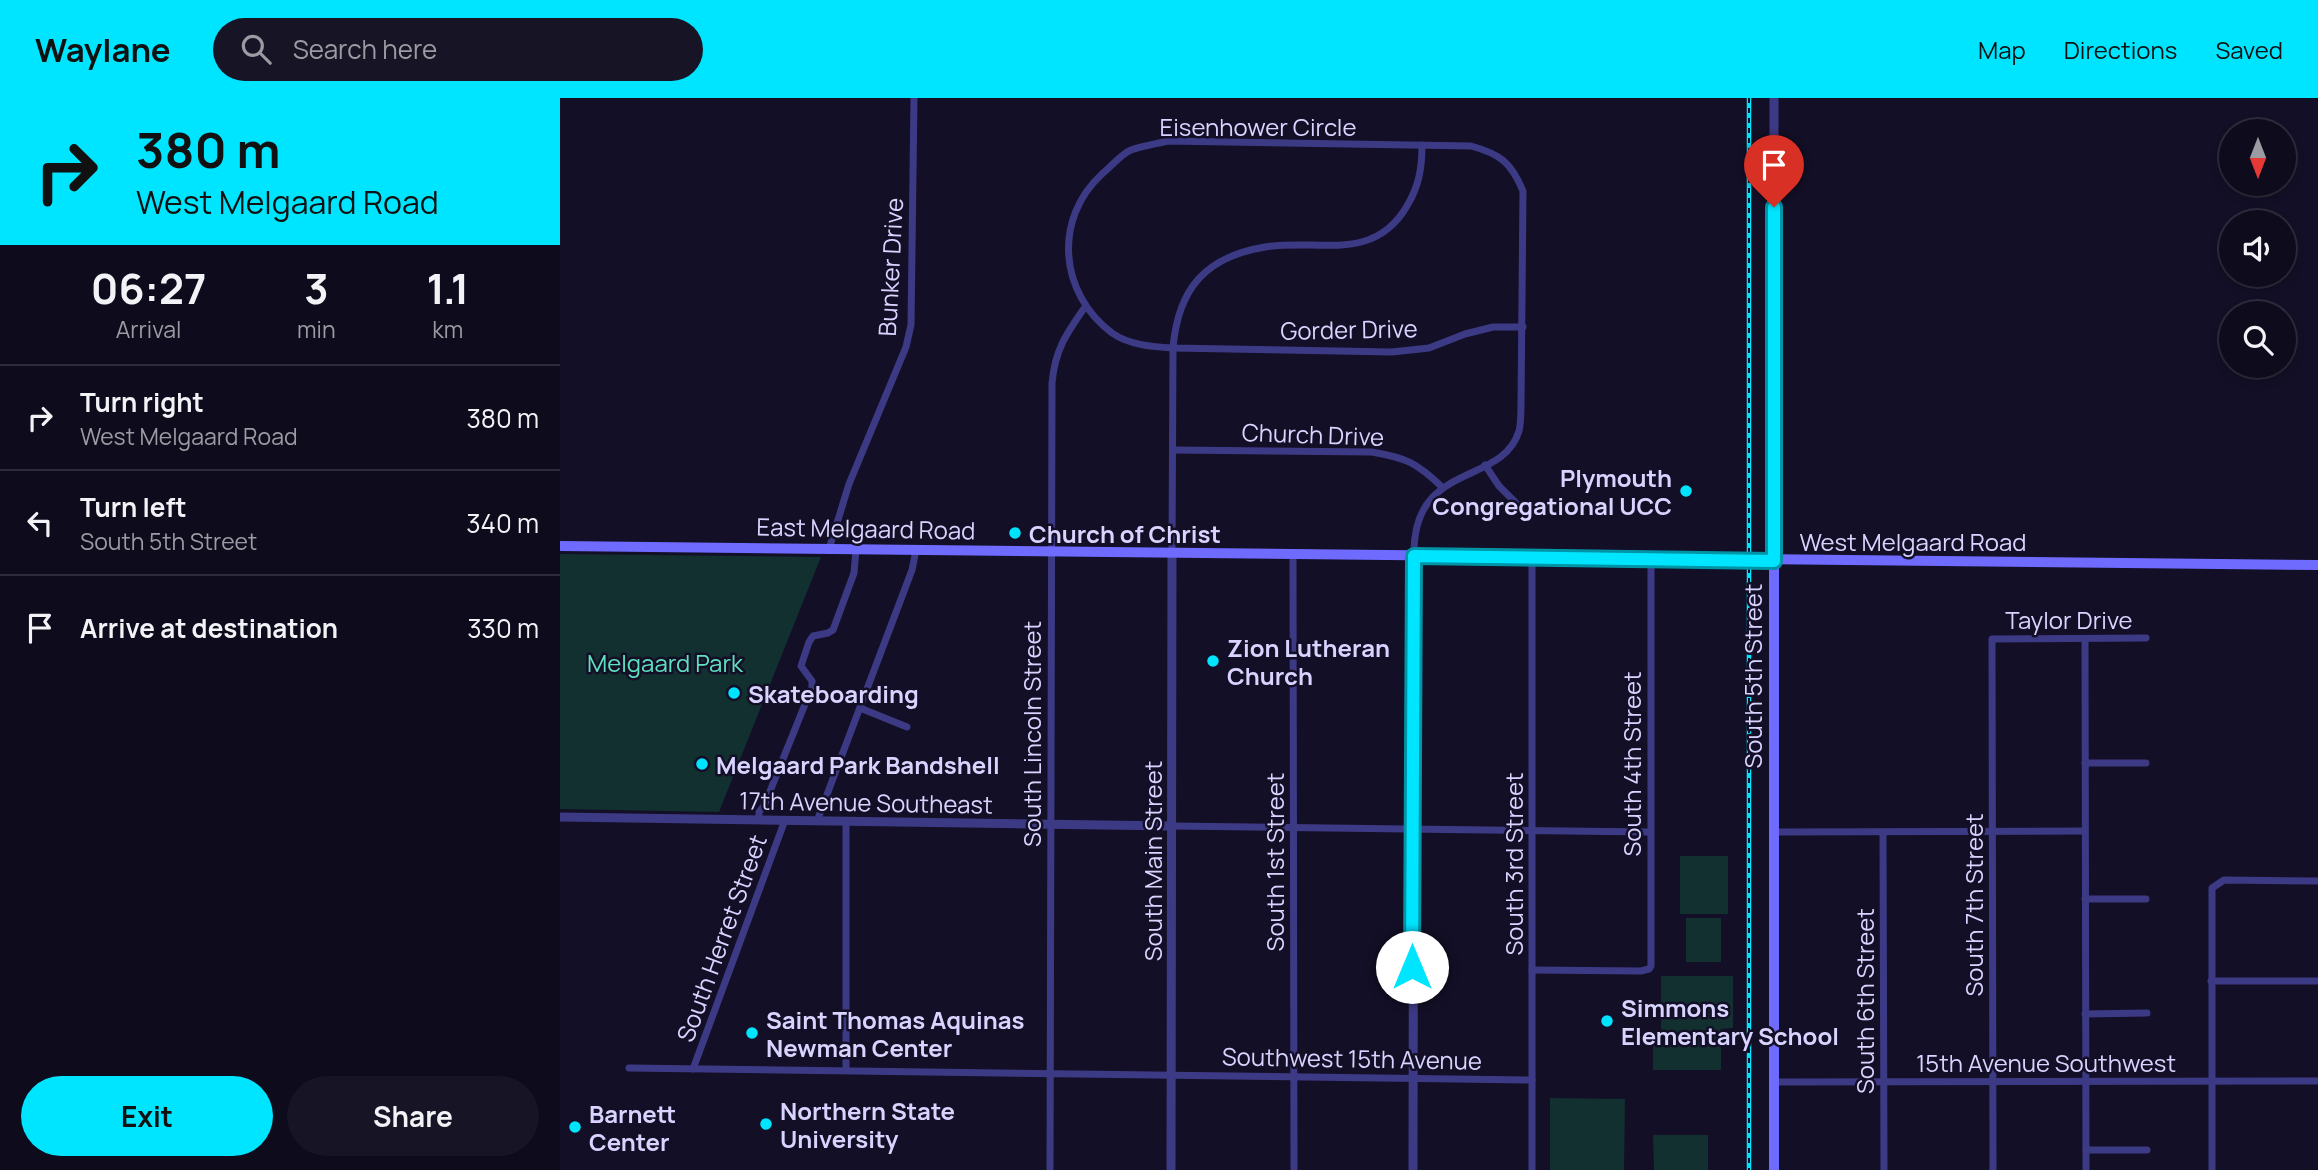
<!DOCTYPE html>
<html lang="en">
<head>
<meta charset="utf-8">
<style>
	:root { --surface:#0e0b1c; --page:#171425; --text:#f1f3f6; --muted:#9b9ba3; --line:#2e2b3b; --accent:#00e5ff }
	body { margin:0; font-family:Manrope,sans-serif; background:var(--page); color:var(--text); height:100vh; display:flex; flex-direction:column; font-size:26px; white-space:nowrap }
	* { box-sizing:border-box; margin:0 }
	p { font-size:23px; color:var(--muted) }
	.icon { flex:none; width:38px; height:38px; fill:none; stroke:currentColor; stroke-width:2; stroke-linecap:round; stroke-linejoin:round }
	.map { position:relative; flex:1; overflow:hidden }
	.sheet { display:flex; flex-direction:column; background:var(--surface); width:560px }
	.sheet>* { flex:none }
	.guide { background:#00e5ff; color:#111; overflow:hidden }
	.needle { width:46px; rotate:180deg }
	.tools { position:absolute; left:1659px; top:21px; display:grid; gap:14px }
	.tools a { display:grid; place-items:center; width:77px; height:77px; border-radius:50%; background:var(--surface); box-shadow:0 4px 10px #0003,0 0 0 2px var(--line); font-size:35px }
	.pin { position:absolute; display:grid; place-items:center; width:60px; height:60px; color:#fff; margin:-72px -30px; border-radius:50% 50% 50% 0; rotate:-45deg; box-shadow:0 0 7px #0007 }
	.pin .icon { rotate:45deg }
	.me { position:absolute; width:77px; margin:-38px; rotate:0deg; stroke-linejoin:round; filter:drop-shadow(0 0 5px #0008) }
	.turn { display:flex; align-items:center; gap:24px; height:147px; padding:0 21px; font-size:32px }
	.turn .icon { width:91px; height:91px; stroke-width:2.5 }
	.turn b { display:block; font-size:49px; line-height:60px }
	.eta { display:flex; justify-content:space-evenly; align-items:center; height:119px; text-align:center }
	.eta b { font-size:42px; font-weight:700; line-height:49px }
	.cta { display:flex; gap:14px; margin-top:auto; padding:14px 21px }
	.cta a { flex:1; height:80px; border-radius:42px; background:var(--accent); color:#111; font-size:28px; font-weight:700; line-height:80px; text-align:center }
	.cta a+a { background:var(--page); color:var(--text) }
	ul { padding:0; list-style:none }
	li { display:flex; align-items:center; gap:21px; height:105px; padding:0 21px; border-top:2px solid var(--line) }
	li div { flex:1 }
	li b { display:block; font-size:26px }
	li em { font-style:normal }
	header { display:flex; align-items:center; gap:42px; box-sizing:border-box; height:98px; padding:0 35px; background:var(--accent); color:#111 }
	header strong { font-size:33px }
	nav { display:flex; gap:38px; margin-inline-start:auto; font-size:24px }
	.search { width:490px; height:63px; background:var(--page); display:flex; align-items:center; gap:18px; box-sizing:border-box; padding:0 24px; border-radius:38px; color:var(--muted); font-size:26px }
	main { display:flex; flex:1; min-height:0 }
	.map>svg:first-child { display:block }
</style>
</head>
<body>
<header>
<strong>Waylane</strong>
<div class="search"><svg class="icon" aria-label="search" viewBox="0 0 24 24"><circle cx="10" cy="10" r="6"/><path d="M15 15l6 6"/></svg>Search here</div>
<nav><a>Map</a><a>Directions</a><a>Saved</a></nav>
</header>
<main>
<section class="sheet">
<div class="guide">
<div class="turn"><svg class="icon" aria-label="right" viewBox="0 0 24 24"><path d="M7 20v-9h11M14 6l5 5-5 5"/></svg><div><b>380 m</b>West Melgaard Road</div></div>
</div>
<div class="eta">
<div><b>06:27</b><p>Arrival</p></div>
<div><b>3</b><p>min</p></div>
<div><b>1.1</b><p>km</p></div>
</div>
<ul>
<li><svg class="icon" aria-label="right" viewBox="0 0 24 24"><path d="M7 20v-9h11M14 6l5 5-5 5"/></svg><div><b>Turn right</b><p>West Melgaard Road</p></div><em>380 m</em></li>
<li><svg class="icon" aria-label="left" viewBox="0 0 24 24"><path d="M17 20v-9H6M10 6l-5 5 5 5"/></svg><div><b>Turn left</b><p>South 5th Street</p></div><em>340 m</em></li>
<li><svg class="icon" aria-label="arrive" viewBox="0 0 24 24"><path d="M6 21V4h12l-3 4 3 4H6"/></svg><div><b>Arrive at destination</b></div><em>330 m</em></li>
</ul>
<div class="cta"><a>Exit</a><a>Share</a></div>
</section>
<div class="map">
<svg width="1758" height="1072" viewBox="0 0 1758 1072">
	<rect width="100%" height="100%" fill="#130f26"/>
	<g fill="#12302f">
		<path d="M0,456l261,3 -102,255 -159,-3z"/>
		<rect x="1120" y="758" width="48" height="58"/>
		<rect x="1126" y="820" width="35" height="44"/>
		<path d="M1101,878h72v52l-12,1v41h-68v-36l8,-1z"/>
		<path d="M990,1000l75,1 -1,71h-74z"/>
		<path d="M1093,1037h55v35h-54z"/>
	</g>
	<g fill="none" stroke-linecap="round" stroke-linejoin="round">
		<g stroke="#3d3a85" stroke-width="7">
			<path d="M862,47c0,23 -3,41 -15,61 -34,58 -90,32 -142,41 -60,10 -87,42 -92,101l219,4 37,-4 36,-14 28,-7h30"/>
			<path d="M613,352l199,2c34,6 44,10 70,35"/>
			<path d="M925,367l14,21 18,18"/>
			<path d="M269,451l20,-65 57,-137 5,-22 3,-227"/>
			<path d="M612,454l1,-204c-20,-1 -44,-3 -61,-15 -53,-40 -59,-114 -10,-159 9,-7 19,-20 29,-24 11,-4 25,-6 37,-9l303,5c29,8 40,16 52,45l-2,213c0,8 0,19 -2,27 -17,56 -107,29 -105,125"/>
			<path d="M733,456l1,616"/>
			<path d="M1525,541l1,531"/>
			<path d="M300,610l47,19"/>
			<path d="M1525,665h61"/>
			<path d="M199,722v-8l5,-6 48,-119v-6l-11,-15 8,-24 4,-6 15,-3 5,-3 21,-57 2,-24"/>
			<path d="M257,723l95,-251 4,-20"/>
			<path d="M286,723v249"/>
			<path d="M612,728l478,6"/>
			<path d="M1213,734l312,-1"/>
			<path d="M1323,734l1,338"/>
			<path d="M1525,801h61"/>
			<path d="M972,872l109,1 8,-2 2,-3v-407"/>
			<path d="M1651,883h107"/>
			<path d="M1525,916l62,-1"/>
			<path d="M69,970l903,12"/>
			<path d="M133,971l92,-249"/>
			<path d="M1214,984l544,-1"/>
			<path d="M1526,1052h61"/>
			<path d="M490,1072l2,-787c3,-33 14,-49 33,-76"/>
			<path d="M972,1072v-613"/>
			<path d="M1433,1072l-1,-531 154,-1"/>
			<path d="M1652,1072v-282l12,-8 94,1"/>
		</g>
		<g stroke="#3d3a85" stroke-width="9">
			<path d="M1214,463v-463"/>
			<path d="M0,719l612,9"/>
			<path d="M611,1072l1,-618"/>
			<path d="M853,1072l1,-614"/>
		</g>
		<g stroke="#6f6bff" stroke-width="10">
			<path d="M0,448l1758,19"/>
			<path d="M1214,1072v-609"/>
		</g>
		<g stroke="#00e5ff" stroke-width="4.5">
			<path id="rail" d="M1189,0v1072"/>
		</g>
		<use href="#rail" stroke="#130f26" stroke-width="2" stroke-dasharray="5" stroke-linecap="butt"/>
	</g>
	<g fill="none" stroke-linecap="round" stroke-linejoin="round">
		<g stroke="#0095a6" stroke-width="18">
			<path id="route" d="M852,869l2,-411 360,5v-354"/>
		</g>
		<use href="#route" stroke="#00e5ff" stroke-width="12"/>
	</g>
	<g fill="#00e5ff" stroke="#130f26" stroke-width="2.5">
		<circle cx="1126" cy="393" r="7"/>
		<circle cx="455" cy="435" r="7"/>
		<circle cx="653" cy="563" r="7"/>
		<circle cx="174" cy="595" r="7"/>
		<circle cx="142" cy="666" r="7"/>
		<circle cx="1047" cy="923" r="7"/>
		<circle cx="192" cy="935" r="7"/>
		<circle cx="206" cy="1026" r="7"/>
		<circle cx="15" cy="1029" r="7"/>
	</g>
	<g text-anchor="middle" dominant-baseline="central" stroke-width="5" stroke-linejoin="round" paint-order="stroke">
		<g font-size="24" fill="#d9d4ff" stroke="#130f26">
			<text x="698" y="28">Eisenhower Circle</text>
			<text transform="translate(330 169) rotate(-87)">Bunker Drive</text>
			<text transform="translate(789 231) rotate(-1)">Gorder Drive</text>
			<text transform="translate(753 336) rotate(2)">Church Drive</text>
			<text transform="translate(306 430) rotate(1)">East Melgaard Road</text>
			<text x="1353" y="443">West Melgaard Road</text>
			<text x="1509" y="521">Taylor Drive</text>
			<text transform="translate(1192 578) rotate(-90)">South 5th Street</text>
			<text transform="translate(471 636) rotate(-90)">South Lincoln Street</text>
			<text transform="translate(1071 666) rotate(-90)">South 4th Street</text>
			<text transform="translate(306 704) rotate(1)">17th Avenue Southeast</text>
			<text transform="translate(592 763) rotate(-90)">South Main Street</text>
			<text transform="translate(714 764) rotate(-90)">South 1st Street</text>
			<text transform="translate(953 766) rotate(-90)">South 3rd Street</text>
			<text transform="translate(1413 807) rotate(-90)">South 7th Street</text>
			<text transform="translate(161 840) rotate(-70)">South Herret Street</text>
			<text transform="translate(1304 903) rotate(-90)">South 6th Street</text>
			<text transform="translate(792 960) rotate(1)">Southwest 15th Avenue</text>
			<text x="1486" y="964">15th Avenue Southwest</text>
		</g>
		<g font-size="24" font-weight="bold" fill="#d9d4ff" stroke="#130f26" text-anchor="start">
			<text x="1112" y="379" text-anchor="end">Plymouth<tspan x="1112" dy="28">Congregational UCC</tspan></text>
			<text x="469" y="435">Church of Christ</text>
			<text x="667" y="549">Zion Lutheran<tspan x="667" dy="28">Church</tspan></text>
			<text x="188" y="595">Skateboarding</text>
			<text x="156" y="666">Melgaard Park Bandshell</text>
			<text x="1061" y="909">Simmons<tspan x="1061" dy="28">Elementary School</tspan></text>
			<text x="206" y="921">Saint Thomas Aquinas<tspan x="206" dy="28">Newman Center</tspan></text>
			<text x="220" y="1012">Northern State<tspan x="220" dy="28">University</tspan></text>
			<text x="29" y="1015">Barnett<tspan x="29" dy="28">Center</tspan></text>
		</g>
		<g font-size="24" fill="#5fe0c0" stroke="#130f26">
			<text x="105" y="564">Melgaard Park</text>
		</g>
	</g>
</svg>
<div class="tools">
<a><svg class="needle" viewBox="-14 -14 28 28"><path d="M0-13l5 13h-10z" fill="#e53935"/><path d="M0 13l5-13h-10z" fill="#9b9ba3"/></svg></a>
<a><svg class="icon" aria-label="sound" viewBox="0 0 24 24"><path d="M4 9h4l5-4v14l-5-4H4zM17 9q2 3 0 6"/></svg></a>
<a><svg class="icon" aria-label="search" viewBox="0 0 24 24"><circle cx="10" cy="10" r="6"/><path d="M15 15l6 6"/></svg></a>
</div>
<div class="pin" style="left:1214px;top:109px;background:#d93025"><svg class="icon" aria-label="arrive" viewBox="0 0 24 24"><path d="M6 21V4h12l-3 4 3 4H6"/></svg></div>
<svg class="me" style="left:852px;top:869px" viewBox="-20 -20 40 40"><circle r="19" fill="#fff"/><path d="M0-13L10 11 0 6-10 11z" fill="#00e5ff"/></svg>
</div>
</main>
</body>
</html>
